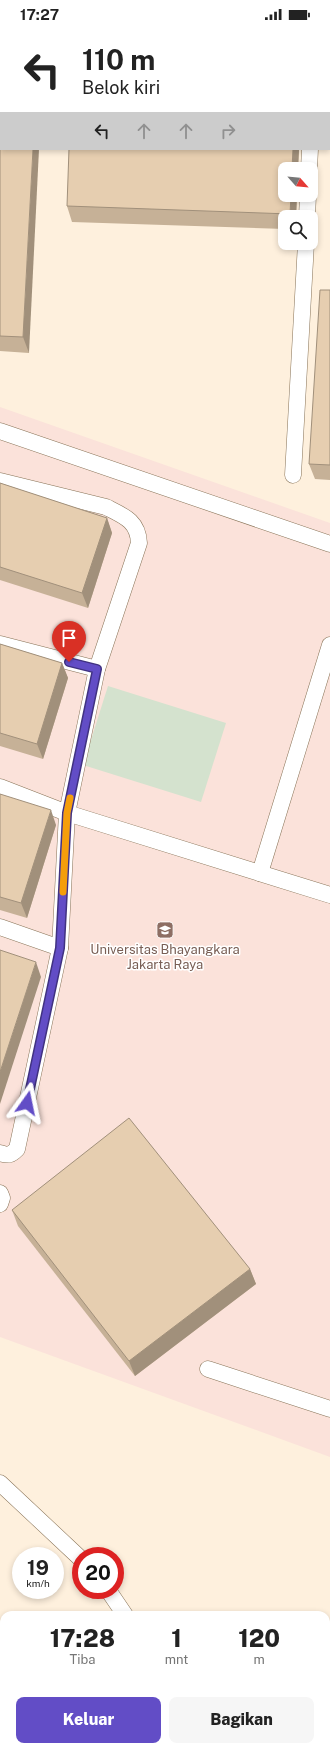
<!DOCTYPE html>
<html lang="id">
<head>
<meta charset="utf-8">
<style>
	:root { --surface:#fff; --page:#f6f6f6; --text:#222; --muted:#767676; --accent:#624dc6 }
	body { margin:0; font-family:"Public Sans",sans-serif; background:var(--page); color:var(--text); height:100vh; display:flex; flex-direction:column; font-size:15px; white-space:nowrap }
	* { box-sizing:border-box; margin:0 }
	p { font-size:13px; color:var(--muted) }
	.icon { flex:none; width:22px; height:22px; fill:none; stroke:currentColor; stroke-width:2; stroke-linecap:round; stroke-linejoin:round }
	.map { position:relative; flex:1; overflow:hidden }
	.panel { position:absolute; left:0px; top:1583px; width:330px; height:140px; display:flex; flex-direction:column; background:var(--surface); border-radius:12px 12px 0 0; box-shadow:0 2px 6px #0003 }
	.panel>* { flex:none }
	.guide { position:absolute; left:0px; top:0px; width:330px; height:122px; box-shadow:0 2px 6px #0003; background:#fff; color:var(--text); overflow:hidden }
	.needle { width:26px; rotate:117deg }
	.controls { position:absolute; left:278px; top:134px; display:grid; gap:8px }
	.controls a { display:grid; place-items:center; width:40px; height:40px; border-radius:8px; background:var(--surface); box-shadow:0 2px 6px #0003; font-size:20px }
	.speed { position:absolute; left:12px; top:1519px; display:flex; gap:8px; font-size:20px; font-weight:700; text-align:center }
	.speed>* { display:grid; place-content:center; width:52px; height:52px; border-radius:50%; background:var(--surface); box-shadow:0 2px 6px #0003; line-height:1 }
	.speed small { font-size:10px; font-weight:400 }
	.speed .limit { border:6px solid #d22; background:#fff; color:#111 }
	.pin { position:absolute; display:grid; place-items:center; width:34px; height:34px; color:#fff; margin:-41px -17px; border-radius:50% 50% 50% 0; rotate:-45deg; box-shadow:0 0 4px #0007 }
	.pin .icon { rotate:45deg }
	.me { position:absolute; width:44px; margin:-22px; rotate:12deg; stroke-linejoin:round; filter:drop-shadow(0 0 3px #0008) }
	.turn { display:flex; align-items:center; gap:14px; height:84px; padding:0 16px; font-size:18px }
	.turn .icon { width:52px; height:52px; stroke-width:2.5 }
	.turn b { display:block; font-size:28px; line-height:34px }
	.lanes { display:flex; align-items:center; height:38px; padding:0 16px; background:#0003; justify-content:center; gap:20px; direction:ltr }
	.lanes .off { opacity:.35 }
	.eta { display:flex; justify-content:space-evenly; align-items:center; height:68px; text-align:center }
	.eta b { font-size:24px; font-weight:800; line-height:28px }
	.cta { display:flex; gap:8px; margin-top:auto; padding:8px 16px }
	.cta a { flex:1; height:46px; border-radius:8px; background:var(--accent); color:#fff; font-size:16px; font-weight:800; line-height:46px; text-align:center }
	.cta a+a { background:var(--page); color:var(--text) }
	.status { display:flex; justify-content:space-between; align-items:center; height:28px; padding:0 20px; background:var(--surface); direction:ltr }
	.status svg { height:11px; fill:currentColor }
	.map>svg:first-child { display:block }
</style>
</head>
<body>
<div class="status"><b>17:27</b><svg viewBox="0 0 49 12"><path d="M0 12V9h3v3zM5 12V6h3v6zM10 12V3h3v9zM15 12V0h3v12zM26 1h20v11H26zM47 4h2v5h-2z"/></svg></div>
<div class="map">
<svg width="330" height="1723" viewBox="0 0 330 1723">
	<rect width="100%" height="100%" fill="#fef0dd"/>
	<path fill="#fbe2da" d="M0,379l330,116v934l-330,-120z"/>
	<path fill="#d4e2ce" d="M108,658l118,37 -25,79 -118,-37z"/>
	<g fill="none" stroke-linecap="round" stroke-linejoin="round">
		<g stroke="#887357" stroke-width="17">
			<g id="service">
				<path d="M0,48h1"/>
				<path d="M329,67h1"/>
				<path d="M309,141l1,-20"/>
				<path d="M307,189l1,-22"/>
				<path d="M0,403l330,113"/>
				<path d="M293,447l13,-232"/>
				<path d="M0,453l106,26c18,9 32,14 33,36l-42,126 -30,144 -7,135 -43,201c-6,6 -9,7 -17,4"/>
				<path d="M0,616l97,25"/>
				<path d="M0,759l67,26 263,82"/>
				<path d="M260,845l70,-228"/>
				<path d="M0,899l60,21"/>
				<path d="M0,1165l2,5 -2,6"/>
				<path d="M208,1341l122,40"/>
				<path d="M0,1455l81,76"/>
				<path d="M108,1562l17,25"/>
				<path d="M215,1719l2,4"/>
			</g>
		</g>
		<use href="#service" stroke="#fff" stroke-width="16"/>
	</g>
	<g fill="#c6b197">
		<path d="M0,72l29,253 -29,-2z"/>
		<path d="M299,121l-1,20h-13v26h12l-1,22h-11v12l-213,-7 -5,-16z"/>
		<path d="M330,262v190l-15,-1 -6,-15z"/>
		<path d="M0,455l107,35 5,15 -24,75 -88,-28z"/>
		<path d="M0,616l62,19 6,15 -25,81 -43,-13z"/>
		<path d="M0,766l56,31 -29,93 -27,-8z"/>
		<path d="M12,1182l238,59 6,15 -121,92 -117,-150z"/>
	</g>
	<g fill="#a1907b">
		<path d="M33,121h6l-10,204 -6,-16z"/>
		<path d="M293,121h6l-1,20h-6z"/>
		<path d="M291,167h6l-1,22h-5l-1,-3z"/>
		<path d="M107,490l5,15 -24,75 -6,-15z"/>
		<path d="M62,635l6,15 -25,81 -6,-15z"/>
		<path d="M51,782l5,15 -29,93 -6,-15z"/>
		<path d="M36,934l5,15 -41,127v-32z"/>
		<path d="M250,1241l6,15 -121,92 -6,-15z"/>
	</g>
	<g fill="#e6ceb0" stroke="#a1907b">
		<path d="M0,72h1v49h32l-10,188 -23,-1z"/>
		<path d="M69,121h224l-1,20h-7v26h6l-1,19 -223,-8z"/>
		<path d="M320,262h10v175l-21,-1z"/>
		<path d="M0,455l107,35 -25,75 -82,-26z"/>
		<path d="M0,616l62,19 -25,81 -37,-11z"/>
		<path d="M0,766l51,16 -30,93 -21,-6z"/>
		<path d="M0,922l36,12 -36,110z"/>
		<path d="M129,1090l121,151 -121,92 -117,-151z"/>
	</g>
	<g fill="none" stroke-linecap="round" stroke-linejoin="round">
		<g stroke="#403281" stroke-width="10">
			<path id="route" d="M27,1075l33,-155 7,-135 30,-144 -28,-7"/>
		</g>
		<use href="#route" stroke="#624dc6" stroke-width="7"/>
		<path stroke="#f59e0b" stroke-width="7" d="M63,864l4,-79 3,-15"/>
	</g>
	<defs>
		<g id="university-square" transform="scale(0.9)"><rect x="-9" y="-9" width="18" height="18" rx="4" fill="#8d6e63" stroke="#fff"/><path d="M0-5L7-2L0 1L-7-2ZM-4 1L0 2.5L4 1V4Q0 6-4 4Z" fill="#fff"/></g>
	</defs>
	<g fill-rule="evenodd">
		<use href="#university-square" x="165" y="902"/>
	</g>
	<g text-anchor="middle" dominant-baseline="central" stroke-width="3" stroke-linejoin="round" paint-order="stroke">
		<g font-size="13" fill="#785e54" stroke="#fff">
			<text x="165" y="921">Universitas Bhayangkara<tspan x="165" dy="15">Jakarta Raya</tspan></text>
		</g>
	</g>
</svg>
<div class="controls">
<a><svg class="needle" viewBox="-14 -14 28 28"><path d="M0-13l5 13h-10z" fill="#e53935"/><path d="M0 13l5-13h-10z" fill="#767676"/></svg></a>
<a><svg class="icon" aria-label="search" viewBox="0 0 24 24"><circle cx="10" cy="10" r="6"/><path d="M15 15l6 6"/></svg></a>
</div>
<div class="speed"><div>19<small>km/h</small></div><div class="limit">20</div></div>
<div class="pin" style="left:69px;top:634px;background:#d93025"><svg class="icon" aria-label="arrive" viewBox="0 0 24 24"><path d="M6 21V4h12l-3 4 3 4H6"/></svg></div>
<svg class="me" style="left:27px;top:1075px" viewBox="-20 -20 40 40"><path d="M0-17L14 15 0 8-14 15z" fill="#624dc6" stroke="#fff" stroke-width="4"/></svg>
<div class="guide">
<div class="turn"><svg class="icon" aria-label="left" viewBox="0 0 24 24"><path d="M17 20v-9H6M10 6l-5 5 5 5"/></svg><div><b>110 m</b>Belok kiri</div></div>
<div class="lanes"><svg class="icon" aria-label="left" viewBox="0 0 24 24"><path d="M17 20v-9H6M10 6l-5 5 5 5"/></svg><svg class="icon off" aria-label="ahead" viewBox="0 0 24 24"><path d="M12 20V5M6 11l6-6 6 6"/></svg><svg class="icon off" aria-label="ahead" viewBox="0 0 24 24"><path d="M12 20V5M6 11l6-6 6 6"/></svg><svg class="icon off" aria-label="right" viewBox="0 0 24 24"><path d="M7 20v-9h11M14 6l5 5-5 5"/></svg></div>
</div>
<section class="panel">
<div class="eta">
<div><b>17:28</b><p>Tiba</p></div>
<div><b>1</b><p>mnt</p></div>
<div><b>120</b><p>m</p></div>
</div>
<div class="cta"><a>Keluar</a><a>Bagikan</a></div>
</section>
</div>
</body>
</html>
